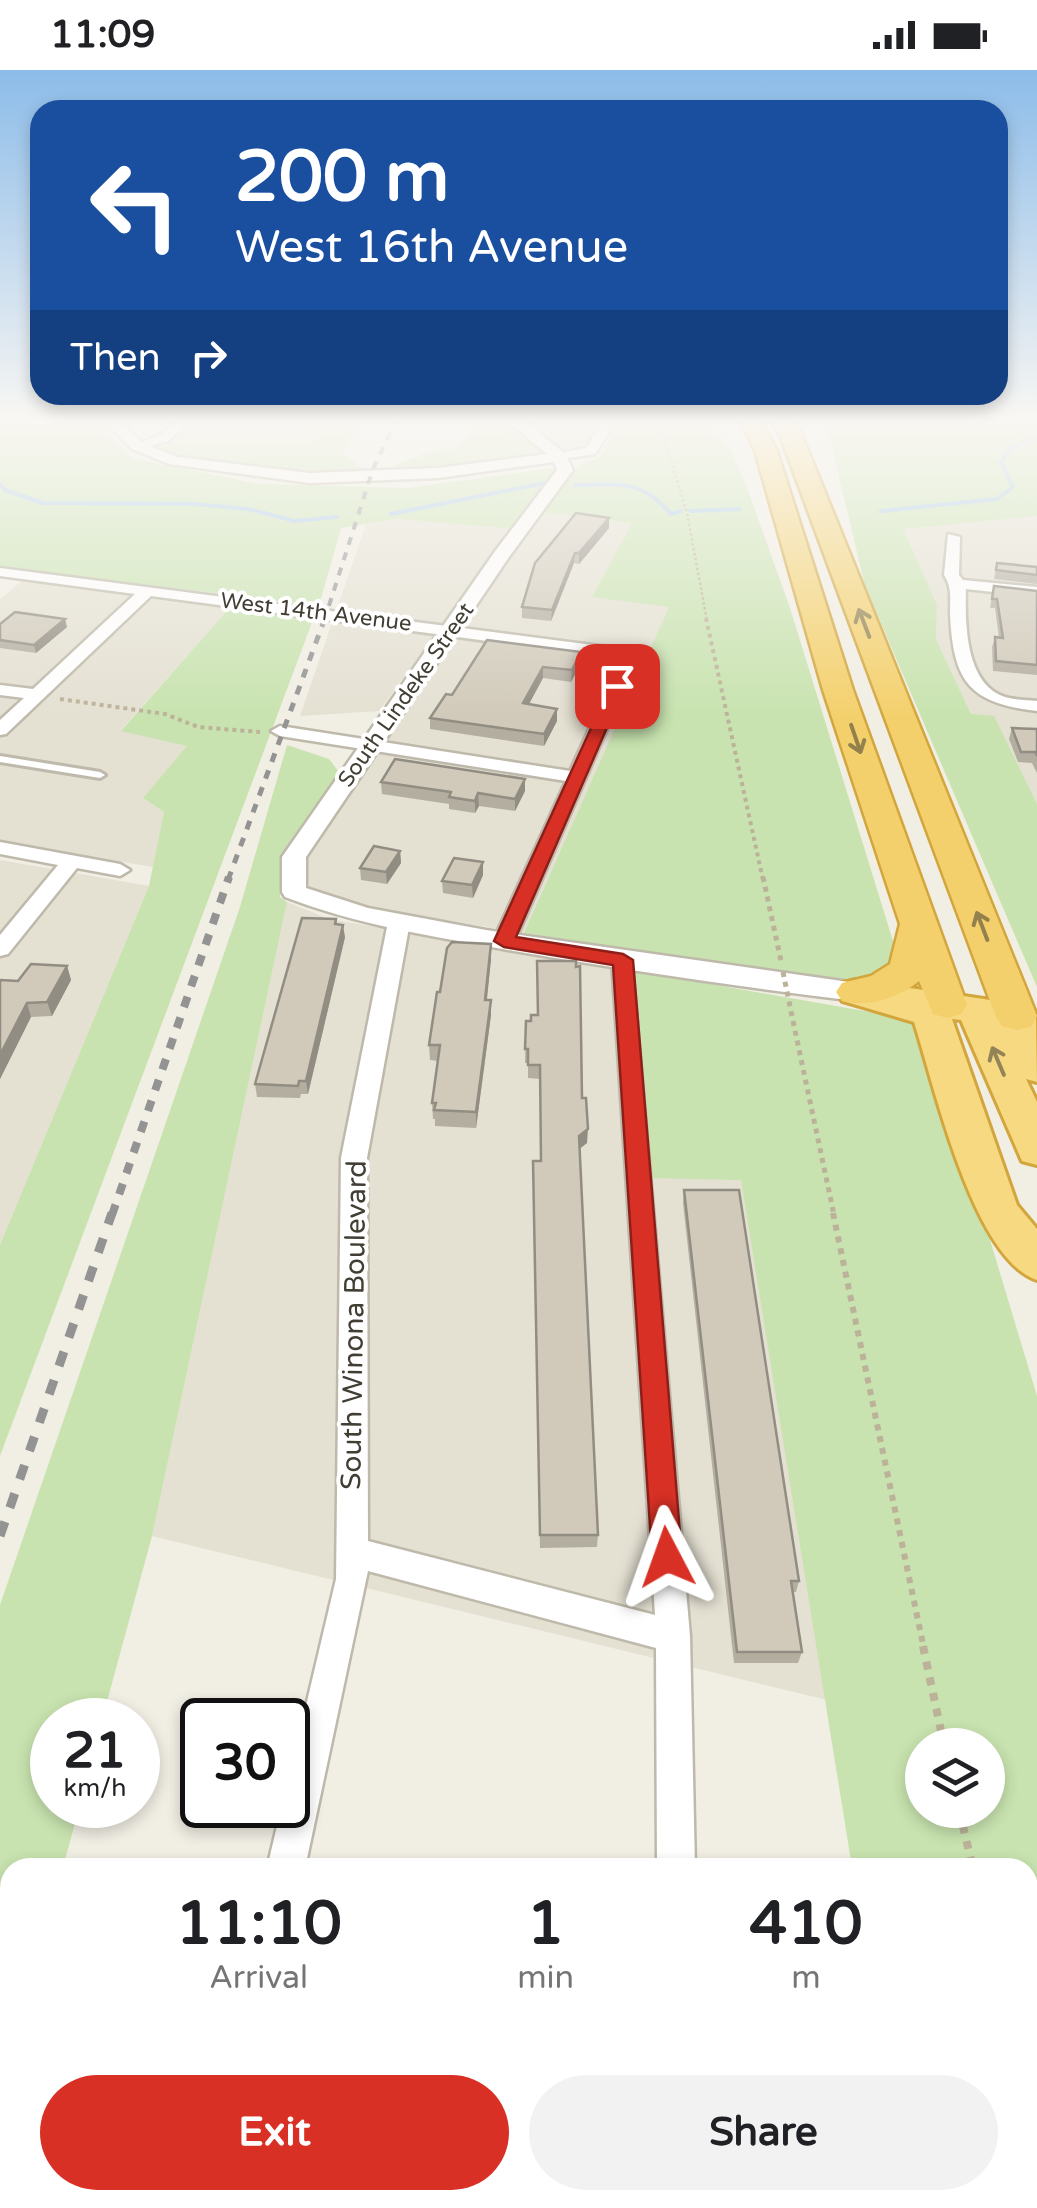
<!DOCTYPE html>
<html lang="en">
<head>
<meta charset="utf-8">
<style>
	:root { --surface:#fff; --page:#f2f2f2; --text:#202124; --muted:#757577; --accent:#d93025 }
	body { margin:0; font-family:"Varela Round",sans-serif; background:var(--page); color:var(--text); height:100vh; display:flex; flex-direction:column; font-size:38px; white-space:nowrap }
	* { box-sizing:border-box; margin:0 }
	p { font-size:32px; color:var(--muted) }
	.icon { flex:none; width:55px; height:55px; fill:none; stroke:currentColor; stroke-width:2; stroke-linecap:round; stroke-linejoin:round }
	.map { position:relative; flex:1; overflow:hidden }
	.sheet { position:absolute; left:0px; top:1788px; width:1038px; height:352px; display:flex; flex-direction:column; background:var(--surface); border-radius:30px 30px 0 0; box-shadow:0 5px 15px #0003 }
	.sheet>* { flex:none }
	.top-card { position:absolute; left:30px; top:30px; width:978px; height:305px; border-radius:30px; box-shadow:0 5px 15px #0003; background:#1a4fa0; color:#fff; overflow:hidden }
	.buttons { position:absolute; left:905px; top:1658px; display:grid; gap:20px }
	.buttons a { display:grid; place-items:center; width:100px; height:100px; border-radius:50%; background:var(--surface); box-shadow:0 5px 15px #0003; font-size:50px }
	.speed { position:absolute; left:30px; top:1628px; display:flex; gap:20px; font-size:50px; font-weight:700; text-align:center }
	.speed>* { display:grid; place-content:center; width:130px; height:130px; border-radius:50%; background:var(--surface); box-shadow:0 5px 15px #0003; line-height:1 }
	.speed small { font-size:25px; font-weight:400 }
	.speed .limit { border:5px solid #111; border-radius:15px; background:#fff; color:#111 }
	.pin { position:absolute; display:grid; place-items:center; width:85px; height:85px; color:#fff; margin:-42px; border-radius:20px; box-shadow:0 5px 15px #0006 }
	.me { position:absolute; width:110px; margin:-55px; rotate:356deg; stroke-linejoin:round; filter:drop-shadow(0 0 8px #0008) }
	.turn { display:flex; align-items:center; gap:35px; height:210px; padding:0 40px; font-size:45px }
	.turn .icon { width:130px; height:130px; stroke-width:2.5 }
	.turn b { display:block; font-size:70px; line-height:85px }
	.then { display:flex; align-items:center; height:95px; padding:0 40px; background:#0003; gap:20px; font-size:38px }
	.eta { display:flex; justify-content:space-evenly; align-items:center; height:170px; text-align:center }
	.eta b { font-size:60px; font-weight:700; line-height:70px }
	.button { display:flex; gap:20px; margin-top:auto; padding:20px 40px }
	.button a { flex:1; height:115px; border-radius:60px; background:var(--accent); color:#fff; font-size:40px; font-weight:700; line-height:115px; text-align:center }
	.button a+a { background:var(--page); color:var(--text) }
	.status { display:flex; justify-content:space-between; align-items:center; height:70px; padding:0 50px; background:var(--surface); direction:ltr }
	.status svg { height:28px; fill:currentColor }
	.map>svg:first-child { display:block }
</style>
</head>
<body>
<div class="status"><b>11:09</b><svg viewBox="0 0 49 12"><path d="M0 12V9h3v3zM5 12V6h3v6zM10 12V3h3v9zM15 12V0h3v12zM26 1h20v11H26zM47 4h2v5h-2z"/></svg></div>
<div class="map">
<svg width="1037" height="2138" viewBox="0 0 1037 2138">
	<rect width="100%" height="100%" fill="#f1eee4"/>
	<g fill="#e4e0d2">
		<path d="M200,348h113l3,23 -150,3z"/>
		<path d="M602,348l-17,29 -18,4 -10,-3 -39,-29z"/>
		<path d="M541,442l92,11 37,84 -146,326 -180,-30 -38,-16v-31z"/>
		<path d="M1033,444l4,2v288l-43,-87 -23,-3 -35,-75 1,-34 -35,-76z"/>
		<path d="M397,449l115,10 -133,182 -79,5 66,-192z"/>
		<path d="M23,510l208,26 -110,124 67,16 -44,53 20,13 -11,55 -153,-26v-242z"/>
		<path d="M0,790l149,26 -149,359z"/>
		<path d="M287,832l42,17 302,51 110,209 86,521 -675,-164z"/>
	</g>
	<g fill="#c8e3af" fill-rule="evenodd">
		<path d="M0,348h91l41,40 127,26 149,4 146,-20 -9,26 -33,35 -115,-10 -56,9 -22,78 -319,-39z"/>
		<path d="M313,348h52l-23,34 21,18 -2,3c-67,1 -138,-4 -202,-24l7,-5 149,-3z"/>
		<path d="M468,348h35l39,34 -147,19 -1,-6 34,-13 28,-4 19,-20z"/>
		<path d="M622,348h80l28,29 17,41 43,120 107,346 -23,24 -30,5 -320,-50 145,-326 -77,-10 40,-74 -91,-11 40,-48 18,-6z"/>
		<path d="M1037,348v98l-134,13 34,76 -1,34 35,75 23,2 43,88v183l-172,-401 -40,-168z"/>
		<path d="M231,536l83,11 -314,839v-211l149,-359 15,-74 -21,-14 44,-52 -66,-15z"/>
		<path d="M287,675l42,14 10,13 -53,75 -6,50 7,5 -135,634 -50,184h-50v85h28l-17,62 -53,1v200l-10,37v-500l240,-698z"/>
		<path d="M631,900l273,48 17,10 14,29 102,339v812h-134l-1,-8h126v-332l-176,-1 -111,-687 -90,-2zM922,1675h66v65h-66z"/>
	</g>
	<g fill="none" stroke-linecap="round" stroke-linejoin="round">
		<g stroke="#a3c8ea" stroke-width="4">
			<path d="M0,414l5,6 38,13 151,1 54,5 47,12 42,-4"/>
			<path d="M575,415c44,0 66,-7 96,29l10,-3"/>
			<path d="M690,441l50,-2"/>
			<path d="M881,441l116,-12 16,-12 -12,-25 10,-14 26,-11"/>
			<path d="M391,444l154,-31"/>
		</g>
		<g stroke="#beb9aa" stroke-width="6">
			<path id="service" d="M0,686l100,16 5,3 -5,3 -100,-16z"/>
		</g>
		<g stroke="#beb9aa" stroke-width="5">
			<g id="minor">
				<path d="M180,348h14l-26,23 -31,9 -6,-4 29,-11z"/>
				<path d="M606,348h12l-23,36 -40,6v-6l31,-6z"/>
				<path d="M948,464l12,3 -1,38 4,5 74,7v10l-71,-8c-1,34 -1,95 39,108 10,3 22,3 32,4v10c-68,-8 -84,-29 -87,-98 0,-15 2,-26 -6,-38z"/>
				<path d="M0,498l631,82 8,5 -124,286 -11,7 -11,-7 73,-160 -286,-45 -9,-5 9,-5 290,45 51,-112 -470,-63 -145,138 -6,1v-15l24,-22 -24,-3v-10l33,4 102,-95 -135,-18z"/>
				<path d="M0,772l120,22 10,6 -10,6 -43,-8 -69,86 -8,2v-21l58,-70 -58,-11z"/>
				<path d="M399,846l11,6 -43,236 1,383 287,74 -43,-655 11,-7 8,2 59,681 5,232h-38l-1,-220 -288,-77 -63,297h-38l15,-63h6v-23l48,-203 5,-421 47,-236z"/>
				<path d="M203,2130h44l-2,8h-44z"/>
				<path d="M679,2130h44l1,8h-44z"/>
			</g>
		</g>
		<g stroke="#beb9aa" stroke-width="5">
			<path id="tertiary" d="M101,348h16l25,25 35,14 133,16 128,-5 109,-14 -43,-36h17l44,36 8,16 -64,87 -203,300v31l62,20 118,22 370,53 9,3 4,6 -4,6 -9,3c-116,-14 -232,-31 -348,-51 -75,-14 -151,-25 -223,-53l-3,-5v-35l214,-307 61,-80 -3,-8 -116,16 -128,5 -141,-19 -37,-15z"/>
		</g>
		<g stroke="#d2a63d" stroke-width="6">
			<path id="trunk" d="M856,910l43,11 11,-3 107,16 14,4 5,9 1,65 -11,-3 11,23v63l-15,-4 -61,-141 -9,-1 65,186 20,24v51c-64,-21 -103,-196 -123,-258l-71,-21 -6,-9 6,-9z"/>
		</g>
		<g stroke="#d2a63d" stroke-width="5">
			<g id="motorway">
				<path d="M740,348h20l17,33 76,239 114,315 -6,9 -14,4 -14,-4 -14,-33c-20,17 -52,27 -77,20l-6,-9 6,-9 29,-7 19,-12 10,-40 -77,-234 -68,-239z"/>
				<path d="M769,348h22l10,15 236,583 -5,10 -15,4 -15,-4 -6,-9 -217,-584z"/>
			</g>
		</g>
		<path stroke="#bcb299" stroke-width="2.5" stroke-dasharray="2.5 2.5" stroke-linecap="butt" d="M658,348l29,95 20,108"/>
		<g stroke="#bcb299" stroke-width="4" stroke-dasharray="4 4" stroke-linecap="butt">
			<path d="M706,548l57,262"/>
			<path d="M60,629l105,15 33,13 62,5"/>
		</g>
		<g stroke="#bcb299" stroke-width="5" stroke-dasharray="5 5" stroke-linecap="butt">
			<path d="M763,807l18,84"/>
			<path d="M793,951l41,194"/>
		</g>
		<path stroke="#bcb299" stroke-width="6" stroke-dasharray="6 6" stroke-linecap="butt" d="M833,1143l91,436"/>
		<g stroke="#bcb299" stroke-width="8" stroke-dasharray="8 8" stroke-linecap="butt">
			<path d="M923,1576l21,99"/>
			<path d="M959,1740l14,58"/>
			<path d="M1028,2027l9,45"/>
		</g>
		<use href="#service" fill="#fff" fill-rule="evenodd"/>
		<use href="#minor" fill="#fff" fill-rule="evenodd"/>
		<use href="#tertiary" fill="#fff" fill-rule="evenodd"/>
		<use href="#trunk" fill="#f6d981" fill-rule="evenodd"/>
		<use href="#motorway" fill="#f4d06c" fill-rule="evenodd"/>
		<path stroke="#939393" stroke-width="4" stroke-dasharray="8 8" stroke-linecap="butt" d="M324,551l49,-152 24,-51"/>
		<path stroke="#939393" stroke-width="5" stroke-dasharray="9 9" stroke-linecap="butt" d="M228,810l97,-262"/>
		<path stroke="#939393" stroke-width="8" stroke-dasharray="11 11" stroke-linecap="butt" d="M112,1145l117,-338"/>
		<path stroke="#939393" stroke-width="9" stroke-dasharray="15 15" stroke-linecap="butt" d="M0,1466l112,-323"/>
		<path stroke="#bcb299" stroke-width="5" stroke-dasharray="5 5" stroke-linecap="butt" d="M783,902l10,49"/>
	</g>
	<g fill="#b4aea0">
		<path d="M609,458l-30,36 -5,-1 -23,58 -29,-3v-11l13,-44z"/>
		<path d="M997,493l40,4v17l-43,-5z"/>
		<path d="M994,516l43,5v84l-44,-4 -1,-24 3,-10 4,1 -4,-30h-5z"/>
		<path d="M0,554l67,3 -31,26 -36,-5z"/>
		<path d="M581,582v11l-10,19 -28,-4 -14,26 28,17 -13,25 -114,-17v-11l22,-23z"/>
		<path d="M1012,658l25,1v44l-5,-10 -14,-1 -9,-23z"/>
		<path d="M525,709v12l-10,20 -36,-5 -4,7 -26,-4v-5l-67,-10 -1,-12z"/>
		<path d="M400,781l1,12 -14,21 -26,-4 -1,-12z"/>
		<path d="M483,805l-10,23 -30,-5 -1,-12z"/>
		<path d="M336,849l1,5 8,13 -37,157h-7l-1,4 -43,-1 -2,-13z"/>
		<path d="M491,874v15l-4,41h4v15l-15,113 -41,-2v-7h-2l-1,-16 6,-42 -8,-1 -1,-15z"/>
		<path d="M67,896l4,14 -19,36 -21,1 -31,62v-98h18z"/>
		<path d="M526,951l56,77 5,45 -8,6 19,386 -1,12 -57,1 -7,-374 8,-13 -1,-82 -12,-1v-15h-3z"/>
		<path d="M684,1120l115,391 -3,11h-3l9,60 -4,11h-64l-51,-460z"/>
	</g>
	<g fill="#928d82">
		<path d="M609,448v10l-30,36v-11z"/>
		<path d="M575,483l-1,10 -23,58 1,-11z"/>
		<path d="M65,549l2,8 -31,26 -2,-8z"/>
		<path d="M581,582v11l-10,19 1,-12z"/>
		<path d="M543,597v11l-20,37v-12z"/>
		<path d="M557,639v12l-13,25v-12z"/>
		<path d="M525,709v12l-10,20v-12z"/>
		<path d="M478,723l1,13 -4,7v-12z"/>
		<path d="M400,781l1,12 -14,21 -1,-12z"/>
		<path d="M483,792v13l-10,23 -1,-13z"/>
		<path d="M343,855l2,12 -37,157 -2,-13z"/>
		<path d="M491,874v15l-6,56v-15z"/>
		<path d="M67,896l4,14 -19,36 -5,-14z"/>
		<path d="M491,930v15l-15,113v-16z"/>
		<path d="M27,933l4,14 -31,62v-24z"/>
		<path d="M588,1059l-1,14 -9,7 1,-14z"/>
	</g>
	<g fill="#d1caba" stroke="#928d82" stroke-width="2.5">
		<path d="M576,443l33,5 -30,35h-4l-23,57 -30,-3 13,-44z"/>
		<path d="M997,493l40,4v8l-41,-5z"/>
		<path d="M994,516l43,5v74l-41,-4 -1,-24 8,1 -6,-39h-5z"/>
		<path d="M15,542l50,7 -31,26 -34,-5v-16z"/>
		<path d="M487,570l94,12 -9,18 -29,-3 -20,36 34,6 -13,25 -114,-16 16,-24 6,1z"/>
		<path d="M1012,658l25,1v26l-2,-3h-14z"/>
		<path d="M395,689l130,20 -10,20 -37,-6 -3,8 -26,-4 2,-5 -70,-10z"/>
		<path d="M374,776l26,5 -14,21 -26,-4z"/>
		<path d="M454,788l29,4 -11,23 -30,-4z"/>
		<path d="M302,848l34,1 -1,5 8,1 -37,156h-7l-1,5 -43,-2z"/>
		<path d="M452,872l39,2 -6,56h6l-15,112 -42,-2 2,-7h-4l8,-58h-11l8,-53h3l7,-44z"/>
		<path d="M537,891h39v6l4,-1 2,132h4l2,31 -9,7 19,399h-58l-7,-374h8l-1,-96h-12v-16h-3l1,-28h5v-6h7z"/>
		<path d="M31,894l36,2 -20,36 -20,1 -27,52v-74l1,-1 17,1z"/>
		<path d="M684,1120h55l60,391h-8l11,71h-65z"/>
	</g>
	<defs><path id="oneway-shaft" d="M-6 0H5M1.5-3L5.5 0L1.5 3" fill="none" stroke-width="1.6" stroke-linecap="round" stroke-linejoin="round" transform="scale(2.5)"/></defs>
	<g stroke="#92804d">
		<use href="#oneway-shaft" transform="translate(864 553) rotate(-111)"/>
		<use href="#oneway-shaft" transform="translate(856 669) rotate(71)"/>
		<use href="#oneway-shaft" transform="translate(982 856) rotate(-111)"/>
	</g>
	<use stroke="#938457" href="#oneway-shaft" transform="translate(998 991) rotate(-113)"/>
	<linearGradient id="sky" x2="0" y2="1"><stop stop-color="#8cbce9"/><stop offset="0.54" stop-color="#f9f7f3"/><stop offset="1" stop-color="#f9f7f3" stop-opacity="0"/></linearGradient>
	<rect width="1037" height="648" fill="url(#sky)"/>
	<path fill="#d93025" stroke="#8d1f18" stroke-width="2.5" d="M612,612l13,4 -109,251 107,17 10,6 49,597 -4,9 -11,4 -10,-4 -5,-9 -39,-592 -109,-18 -10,-6z"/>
	<g text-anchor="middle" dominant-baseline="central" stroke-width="8" stroke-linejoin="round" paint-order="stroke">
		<g font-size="22" fill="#423e34" stroke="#fff">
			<text transform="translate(316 542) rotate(7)">West 14th Avenue</text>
			<text transform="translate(406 625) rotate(-55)">South Lindeke Street</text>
		</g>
		<g font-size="28" fill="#423e34" stroke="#fff">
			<text transform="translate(354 1255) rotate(-89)">South Winona Boulevard</text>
		</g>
	</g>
</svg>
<div class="buttons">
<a><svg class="icon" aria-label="layers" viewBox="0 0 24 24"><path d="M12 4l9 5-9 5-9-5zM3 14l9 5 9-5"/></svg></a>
</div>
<div class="speed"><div>21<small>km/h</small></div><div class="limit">30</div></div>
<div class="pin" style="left:617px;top:616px;background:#d93025"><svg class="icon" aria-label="arrive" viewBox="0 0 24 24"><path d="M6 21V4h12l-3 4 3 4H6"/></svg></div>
<svg class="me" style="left:667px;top:1487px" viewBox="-20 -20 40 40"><path d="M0-17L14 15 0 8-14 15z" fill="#d93025" stroke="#fff" stroke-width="4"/></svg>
<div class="top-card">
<div class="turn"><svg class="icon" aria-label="left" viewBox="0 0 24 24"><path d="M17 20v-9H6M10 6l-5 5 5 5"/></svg><div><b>200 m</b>West 16th Avenue</div></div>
<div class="then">Then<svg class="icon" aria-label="right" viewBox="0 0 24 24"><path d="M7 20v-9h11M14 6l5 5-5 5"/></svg></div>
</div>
<section class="sheet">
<div class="eta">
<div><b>11:10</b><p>Arrival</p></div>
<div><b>1</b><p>min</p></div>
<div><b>410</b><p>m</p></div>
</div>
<div class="button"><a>Exit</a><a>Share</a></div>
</section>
</div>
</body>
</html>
